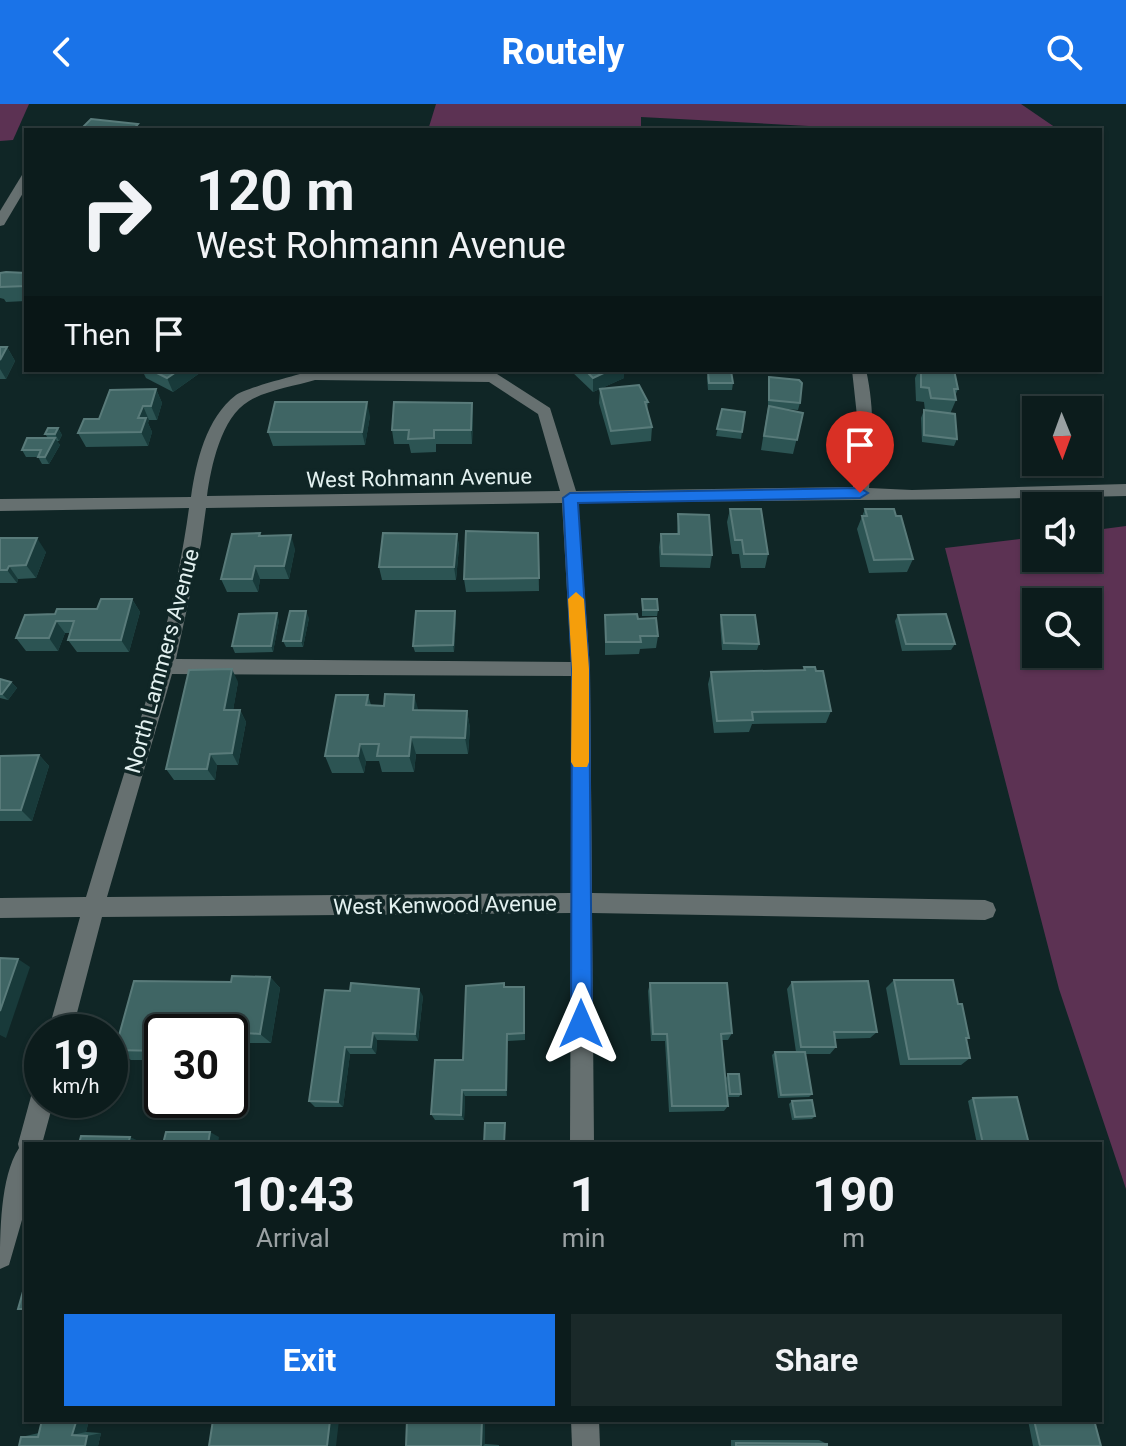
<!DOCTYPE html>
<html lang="en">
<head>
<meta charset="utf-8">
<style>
	:root { --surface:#0c1c1c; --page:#1a2929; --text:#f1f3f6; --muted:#9aa1a3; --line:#2c3a3b; --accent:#1a73e8 }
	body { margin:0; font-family:Roboto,sans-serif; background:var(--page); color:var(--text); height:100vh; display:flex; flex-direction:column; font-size:30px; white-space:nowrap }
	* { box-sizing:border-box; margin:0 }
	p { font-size:26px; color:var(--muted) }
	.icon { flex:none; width:44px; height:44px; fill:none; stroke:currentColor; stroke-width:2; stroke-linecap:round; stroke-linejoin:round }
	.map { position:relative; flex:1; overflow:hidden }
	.drawer { position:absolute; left:24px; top:1038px; width:1078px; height:280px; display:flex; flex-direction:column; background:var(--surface); border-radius:0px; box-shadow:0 2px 6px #0004,0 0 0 2px var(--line) }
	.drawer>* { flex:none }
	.guide { position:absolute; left:24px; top:24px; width:1078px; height:244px; border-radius:0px; box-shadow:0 2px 6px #0004,0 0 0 2px var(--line); background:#0c1c1c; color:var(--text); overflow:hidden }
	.needle { width:52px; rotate:179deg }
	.controls { position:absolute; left:1022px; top:292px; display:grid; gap:16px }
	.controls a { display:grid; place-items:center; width:80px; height:80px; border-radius:0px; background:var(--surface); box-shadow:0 2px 6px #0004,0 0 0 2px var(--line); font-size:40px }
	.speed { position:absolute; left:24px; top:910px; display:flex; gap:16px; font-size:40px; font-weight:700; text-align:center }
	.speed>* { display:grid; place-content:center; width:104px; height:104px; border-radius:50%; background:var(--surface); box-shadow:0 2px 6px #0004,0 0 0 2px var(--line); line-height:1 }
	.speed small { font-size:20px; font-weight:400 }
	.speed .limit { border:4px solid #111; border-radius:12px; background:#fff; color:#111 }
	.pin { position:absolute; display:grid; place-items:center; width:68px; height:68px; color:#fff; margin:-82px -34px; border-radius:50% 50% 50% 0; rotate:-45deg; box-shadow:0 0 8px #0007 }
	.pin .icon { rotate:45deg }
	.me { position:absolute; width:88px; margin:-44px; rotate:0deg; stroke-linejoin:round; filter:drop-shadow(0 0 6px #0008) }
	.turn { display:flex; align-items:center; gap:28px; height:168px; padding:0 40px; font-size:36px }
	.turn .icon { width:104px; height:104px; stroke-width:2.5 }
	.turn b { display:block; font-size:56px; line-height:68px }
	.then { display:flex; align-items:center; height:76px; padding:0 40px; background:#0003; gap:16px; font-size:30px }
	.eta { display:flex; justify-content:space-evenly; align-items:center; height:136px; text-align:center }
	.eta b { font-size:48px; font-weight:700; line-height:56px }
	.button { display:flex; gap:16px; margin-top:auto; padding:16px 40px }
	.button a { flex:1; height:92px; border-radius:0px; background:var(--accent); color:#fff; font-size:32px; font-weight:700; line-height:92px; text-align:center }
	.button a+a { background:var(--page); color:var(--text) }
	header { display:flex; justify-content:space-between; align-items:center; height:104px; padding:0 40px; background:var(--accent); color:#fff; font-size:36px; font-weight:700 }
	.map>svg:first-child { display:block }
</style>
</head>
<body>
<header><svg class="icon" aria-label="back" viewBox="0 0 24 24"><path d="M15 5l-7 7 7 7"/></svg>Routely<svg class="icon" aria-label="search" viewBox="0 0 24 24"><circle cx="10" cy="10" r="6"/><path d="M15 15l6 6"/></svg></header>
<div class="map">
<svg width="1126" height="1342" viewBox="0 0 1126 1342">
	<rect width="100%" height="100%" fill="#102626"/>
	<g fill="#5c3253" fill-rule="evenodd">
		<path d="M0,0h29l-16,36 -13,1z"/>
		<path d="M436,0h585l38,26h-176l-242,-13v13h-213z"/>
		<path d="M1126,422v663l-67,-200 -114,-441 91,-11v21h52v-27zM1036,498h52v52h-52z"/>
	</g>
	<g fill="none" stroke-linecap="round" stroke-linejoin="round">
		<g fill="#667070" fill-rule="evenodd">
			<path d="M26,70v14l-22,37 -4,1v-15l22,-36z"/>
			<path d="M314,266l183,4 53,34 26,83 277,-4 4,-71 -5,-46h14c9,39 7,78 3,118l43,2 214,-6v12c-183,5 -365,4 -548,7l12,166 2,224 393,7 8,3 3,7 -3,7 -8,3 -393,-7 2,231h-24l1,-231 -469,4 -30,115h-24l32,-115 -80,1v-20l86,-1c38,-128 85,-256 103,-389l-189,3v-12l191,-2c5,-35 15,-79 45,-102 12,-8 62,-20 78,-25zM315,276l174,2 49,32 22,77 -353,5c4,-29 14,-79 42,-95 18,-11 46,-15 66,-21zM562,399l9,159 -395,-3 25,-115 5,-36zM172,570l400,2 -1,217 -464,4z"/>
			<path d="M42,982v14h12l-12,44h-16v62l-17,59 -9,4c0,-35 0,-92 19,-121l-1,-4 15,-55z"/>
			<path d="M571,1316h28l1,26h-28z"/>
		</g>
	</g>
	<g fill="#2c5453">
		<path d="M0,169h26v28l-20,1 -2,-3 -4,-1z"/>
		<path d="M0,243h7l8,14 -9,18h-6z"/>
		<path d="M142,266h62l-31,22 -27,-14z"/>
		<path d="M570,266h54v8l-31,14z"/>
		<rect x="768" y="266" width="29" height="1"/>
		<path d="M919,266h35l4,19 -3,7 1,4 -6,14 7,25 -3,7 -32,-4 -1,-24 3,-8 1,1 -1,-9 -8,-1 -1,-23z"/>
		<path d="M957,266h25l-1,4 -23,-2z"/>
		<path d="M708,267l25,12 -1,7h-24l-1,-12z"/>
		<path d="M769,273l31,26 -2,7 -20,-2 25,5 -10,41 -32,-4 7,-43v-23z"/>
		<path d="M156,285l6,14 -5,17h-8l-1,3 4,9 -4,14 -62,1 -8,-14 21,-14z"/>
		<path d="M600,285l48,13 -1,8 5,17 -1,14 -40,4 -12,-42z"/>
		<path d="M1043,295l11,6 -3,5h-10l-2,-4z"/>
		<path d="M472,299l1,14 -1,27h-36v8l-25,1 -2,-9h-15l-2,-14z"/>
		<path d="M722,305l23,3 -4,27 -25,-3z"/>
		<path d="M370,312l-5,29 -92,1 -5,-14z"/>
		<path d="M58,324l4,7 -3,6h-2l3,4 -11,19h-7l-4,-7h-12l-4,-7 26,-12 -3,-4z"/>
		<path d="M1032,326h4v16h-6l-2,-9z"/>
		<path d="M730,405l38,45 -3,14h-24l-2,-14h-7l-5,-32z"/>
		<path d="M865,405l48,50 -6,13 -38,1 -12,-44z"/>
		<path d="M678,410l34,41 -2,13 -50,-1 -1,-20 2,-13h16z"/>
		<path d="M260,429l1,3 34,13 -6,30h-29l-2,13h-31l-6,-13z"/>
		<path d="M538,429l1,58 -73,1 -2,-13z"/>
		<path d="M457,430l2,13 -3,33h-74l-3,-13z"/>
		<path d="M0,434l46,14 -10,26 -18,1 -1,4h-17z"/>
		<path d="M132,495l8,13 -11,40h-52l-9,-12 2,-7h-5l-7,18h-32l-10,-13 39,-24 42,-5z"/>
		<path d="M642,495l16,11 -1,6h-15z"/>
		<path d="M605,511l33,4 20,17 -2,12 -16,1 -1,5 -34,1z"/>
		<path d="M721,511l38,29 -2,6h-35l-2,-28z"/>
		<path d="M898,511l57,29 -4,6 -49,1 -7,-30z"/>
		<path d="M456,513l-2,35h-39l-2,-6z"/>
		<path d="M309,514l-6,29h-17l-3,-6z"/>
		<path d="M279,516l-6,32 -38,1 -3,-7z"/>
		<path d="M804,563l27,44 -5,12 -74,1 -3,8 -35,1 -6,-49 3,-12 92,-2z"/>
		<path d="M0,575l11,3 6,6 -9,12 -8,-2z"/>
		<path d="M238,578l-5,28h7l6,12 -8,43h-21l-2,15h-41l-8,-11z"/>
		<path d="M368,591l3,10 47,5 49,1 3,17 -2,26h-52l-2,18h-32l-3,-11h-13l-2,12h-32l-7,-17z"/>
		<path d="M39,651l10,11 -17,55h-32v-65z"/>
		<path d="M270,873l10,11 -9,55h-33l-4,18h-4v-29h-68v28h-31l-16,-10 116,-68z"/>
		<path d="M894,876l64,24 11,34 -3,2 4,18 -9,7h-61l-14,-77z"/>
		<path d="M792,878l85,50 -7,6 -35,1 1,8 -6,7h-25l7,40 -3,3 -31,1 -6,-43 3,-3h21l-9,-63z"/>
		<path d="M504,879l1,4h19l1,8v45l-17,1 -1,55h-42l-1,24h-29l-4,-6 32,-54z"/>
		<path d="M650,879l82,50 -4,7h-6l6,66 -4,5 -55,1 -4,-71h-14l-3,-50z"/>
		<path d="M325,886l98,6 -5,45 -41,-1 -1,14h-26l-7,53h-28l-6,-6z"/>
		<path d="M728,970l13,20 -2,3h-11l-2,-19z"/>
		<path d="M973,994l56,46h-52l-9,-43z"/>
		<path d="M792,997l23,15 -3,3 -20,1 -3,-16z"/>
		<path d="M44,1316h45l-3,12 15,1 -3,13h-79l2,-9 18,-4z"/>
		<path d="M407,1316h78v24l14,1v1h-93z"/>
		<path d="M1028,1316h66l7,26h-68z"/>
		<path d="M731,1336h88l8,4v2h-96z"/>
	</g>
	<g fill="#183a3a">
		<path d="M7,243l8,14 -9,18 -6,-10v-9z"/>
		<path d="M179,266h25l-31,22 -6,-14z"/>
		<path d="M610,266h14v8l-31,14v-14z"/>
		<path d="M156,285l6,14 -5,17 -6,-14z"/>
		<path d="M367,298l3,14 -5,29 -3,-13z"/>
		<path d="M472,299l1,14 -1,27 -1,-14z"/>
		<path d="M143,302l6,14 -1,3 4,9 -4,14 -7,-14 -3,-14z"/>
		<path d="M58,324l4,7 -3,6 -4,-7z"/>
		<path d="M55,334l5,7 -11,19 -4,-7z"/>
		<path d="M457,430l2,13 -3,33 -2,-13z"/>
		<path d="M291,431l4,14 -6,30 -5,-13z"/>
		<path d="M37,434l9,14 -10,26 -10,-13z"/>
		<path d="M9,462l9,13 -1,4 -10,-13z"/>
		<path d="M255,462l5,13 -2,13 -6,-13z"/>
		<path d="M132,495l8,13 -11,40 -8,-12z"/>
		<path d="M306,507l3,7 -6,29 -2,-6z"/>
		<path d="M455,507l1,6 -2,35 -1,-7z"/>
		<path d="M277,509l2,7 -6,32 -2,-6z"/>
		<path d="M56,517l9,12 -7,18 -9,-13z"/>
		<path d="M232,565l6,13 -7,40 -7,-12z"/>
		<path d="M11,578l6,6 -9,12 -6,-6z"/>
		<path d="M414,591l5,17 -6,-2z"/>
		<path d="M240,606l6,12 -8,43 -6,-12z"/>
		<path d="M467,607l3,17 -2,26 -3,-16z"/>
		<path d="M411,633l5,17 -2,18 -5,-16z"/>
		<path d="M360,640l6,17 -2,12 -6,-17z"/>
		<path d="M210,650l7,11 -2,15 -8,-11z"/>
		<path d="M39,651l10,11 -17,55 -11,-11z"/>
		<path d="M18,855l12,8 -24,71 -6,-3v-24z"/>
		<path d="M270,873l10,11 -9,55 -11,-9z"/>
		<path d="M419,885l4,7 -5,45 -3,-7z"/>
		<path d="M373,929l4,7 -1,14 -5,-7z"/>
		<path d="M507,930l1,7 -1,55 -1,-6z"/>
		<path d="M230,932l8,7 -4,18 -4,-4z"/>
		<path d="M345,943l5,7 -7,53 -5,-5z"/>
		<path d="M462,986l3,6 -1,24 -3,-5z"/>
		<path d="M210,1028l9,5 -1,7h-10z"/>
		<path d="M130,1033l11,5 -1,2h-12z"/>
		<path d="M84,1316h5l-3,12 -14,3 4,-13z"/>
		<path d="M330,1316h9l-3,26h-9z"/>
		<path d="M482,1316h3v24l-2,2h-2z"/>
		<path d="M101,1329l-3,13h-13l2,-10z"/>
	</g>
	<g fill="#3f6564" stroke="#597b7a" stroke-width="2">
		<path d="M91,15l47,5 -5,6h-53z"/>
		<path d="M6,168l20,1v13l-26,1v-14z"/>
		<path d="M0,243h7l-7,13z"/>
		<path d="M151,266h28l-12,8z"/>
		<path d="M585,266h25l-17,8z"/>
		<path d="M921,266h33l4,19h-4l2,11 -25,-2 -2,-10 -8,-1z"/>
		<path d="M708,267h23l2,12h-24z"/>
		<path d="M769,273l30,3 3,3 -2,20 -31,-3z"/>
		<path d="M639,281l9,17h-3l7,25 -41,4 -11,-42z"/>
		<path d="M156,285l-5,17h-8l-5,12h8l-5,14 -63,1 6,-14h15l11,-29z"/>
		<path d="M1043,295h8l3,6h-9z"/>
		<path d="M275,298h92l-5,30h-94z"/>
		<path d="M394,298l78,1 -1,27h-37v8l-26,1 1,-9h-17z"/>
		<path d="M769,302l34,7 -6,27 -33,-4z"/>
		<path d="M722,305l23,3 -3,20 -25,-3z"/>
		<path d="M924,306l31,4 2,25 -33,-4z"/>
		<path d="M48,324h10l-3,6h-10z"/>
		<path d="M1032,326h4v9h-2z"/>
		<path d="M27,334h28l-10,19h-7l3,-7h-19z"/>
		<path d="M730,405h31l7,45h-24l-2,-14h-7z"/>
		<path d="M865,405h29l2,7h5l12,43 -39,1 -12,-44h5z"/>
		<path d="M678,410l31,1 3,40 -50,-1 -1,-20h18z"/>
		<path d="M466,427l72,2 1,45 -75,1z"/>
		<path d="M260,429l-1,3 32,-1 -7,31h-29l-3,13h-31l11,-45z"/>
		<path d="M383,429l74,1 -3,33h-75z"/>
		<path d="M0,434h37l-11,27 -17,1 -2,4h-7z"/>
		<path d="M101,495h31l-11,41h-53l6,-19h-18l-7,17h-33l9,-23 30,-1 2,-5h40z"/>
		<path d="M642,495h15l1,11h-15z"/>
		<path d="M290,507h16l-5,30h-18z"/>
		<path d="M416,507h39l-2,34 -40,1z"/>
		<path d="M277,509l-6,33h-39l7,-32z"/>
		<path d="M637,510l1,5 18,-1 2,18h-18l1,6h-35l-1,-27z"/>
		<path d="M946,510l9,30h-49l-8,-29z"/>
		<path d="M721,511h34l4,29 -35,-1z"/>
		<path d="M804,563h11l1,4h7l8,40 -79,1 1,8 -36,1 -6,-49 94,-2z"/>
		<path d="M232,565l-8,41h16l-8,43 -22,1 -3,15h-41l23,-99z"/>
		<path d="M0,575l11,3 -9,12h-2z"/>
		<path d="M385,590l29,1 -1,15 54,1 -2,27 -54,-1 -2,19h-32l2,-12h-19l-2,12h-33l11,-61h32l-2,10 18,1z"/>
		<path d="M39,651l-18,55h-21v-54z"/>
		<path d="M0,854l18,1 -18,52z"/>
		<path d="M232,872l38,1 -10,57 -30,-2h-68v19l-47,-1 19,-69 97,1z"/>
		<path d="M894,876h59l5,24h4l7,34h-3l4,20 -61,1z"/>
		<path d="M868,877l9,51h-43l2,15h-35l-9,-65z"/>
		<path d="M351,879l68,6 -4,45 -42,-1 -2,14h-26l-7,55 -29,-1 16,-111 25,1z"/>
		<path d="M504,879v4h20v46l-17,1 -1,56h-44l-1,25 -30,-1 4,-54h28l3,-74z"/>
		<path d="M650,879h77l5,50 -11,1 7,72h-56l-5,-72h-14z"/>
		<path d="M775,948h30l7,42 -31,1z"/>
		<path d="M728,970h11l2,20h-11z"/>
		<path d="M1017,993l12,47h-46l-10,-46z"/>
		<path d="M812,996l3,16 -20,1 -3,-16z"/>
		<path d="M485,1019h20l-1,21h-20z"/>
		<path d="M166,1028h44l-2,12h-45z"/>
		<path d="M81,1032l49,1 -2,7h-49z"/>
		<path d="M26,1177v28h-8z"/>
		<path d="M42,1316l34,2 -4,13 15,1 -2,10h-66l2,-9h17z"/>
		<path d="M213,1316h117l-3,26h-118z"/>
		<path d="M407,1316h75l-1,26h-75z"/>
		<path d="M1034,1316h60l7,26h-61z"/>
		<path d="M736,1339l91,1v2h-91z"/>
	</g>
	<path fill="#1a73e8" stroke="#114b97" stroke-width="2" d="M860,384l8,5 -8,5 -282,5 11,166 3,355 -3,7 -8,3 -7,-3 -3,-7 1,-355 -9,-171 7,-5z"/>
	<path fill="#f59e0b" d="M576,488l8,7 5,70v93l-2,5h-13l-3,-5 1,-93 -4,-70z"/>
	<g text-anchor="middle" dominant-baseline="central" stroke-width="7" stroke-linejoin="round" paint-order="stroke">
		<g font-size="22" fill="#e3f1f0" stroke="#102626">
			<text transform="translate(419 374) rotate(-1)">West Rohmann Avenue</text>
			<text transform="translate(162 557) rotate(-75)">North Lammers Avenue</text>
			<text transform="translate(445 801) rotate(-1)">West Kenwood Avenue</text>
		</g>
	</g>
</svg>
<div class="controls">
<a><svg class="needle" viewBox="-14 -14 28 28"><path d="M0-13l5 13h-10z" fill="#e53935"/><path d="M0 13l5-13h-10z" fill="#9aa1a3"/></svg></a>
<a><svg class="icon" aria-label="sound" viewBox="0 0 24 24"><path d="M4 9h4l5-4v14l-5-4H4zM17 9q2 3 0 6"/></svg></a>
<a><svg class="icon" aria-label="search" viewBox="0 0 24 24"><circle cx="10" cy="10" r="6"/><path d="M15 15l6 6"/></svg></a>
</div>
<div class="speed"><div>19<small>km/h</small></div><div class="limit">30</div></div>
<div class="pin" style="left:860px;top:389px;background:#d93025"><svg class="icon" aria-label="arrive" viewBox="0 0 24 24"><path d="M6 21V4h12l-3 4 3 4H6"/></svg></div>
<svg class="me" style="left:581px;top:920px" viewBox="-20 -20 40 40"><path d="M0-17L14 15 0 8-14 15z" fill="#1a73e8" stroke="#fff" stroke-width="4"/></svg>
<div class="guide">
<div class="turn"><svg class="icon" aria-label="right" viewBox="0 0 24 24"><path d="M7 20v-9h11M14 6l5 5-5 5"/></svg><div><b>120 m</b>West Rohmann Avenue</div></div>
<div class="then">Then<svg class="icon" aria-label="arrive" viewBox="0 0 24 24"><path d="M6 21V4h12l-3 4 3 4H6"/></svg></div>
</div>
<section class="drawer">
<div class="eta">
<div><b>10:43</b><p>Arrival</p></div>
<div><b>1</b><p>min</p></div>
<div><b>190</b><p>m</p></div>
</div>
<div class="button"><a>Exit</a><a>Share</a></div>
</section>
</div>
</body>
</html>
